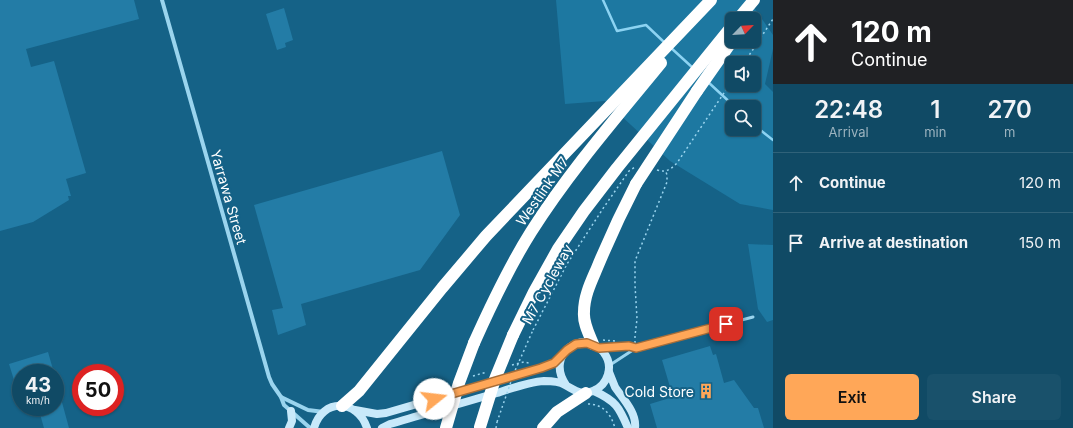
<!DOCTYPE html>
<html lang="en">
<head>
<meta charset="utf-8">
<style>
	:root { --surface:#104a65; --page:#19516b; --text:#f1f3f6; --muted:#9cb3bf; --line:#306279; --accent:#ffa758 }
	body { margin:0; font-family:Inter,sans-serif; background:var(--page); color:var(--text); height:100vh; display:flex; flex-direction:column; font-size:15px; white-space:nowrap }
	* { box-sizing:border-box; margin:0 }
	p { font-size:13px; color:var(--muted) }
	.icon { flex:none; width:22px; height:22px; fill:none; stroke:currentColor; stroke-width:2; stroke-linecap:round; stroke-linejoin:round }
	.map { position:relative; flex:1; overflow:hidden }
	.drawer { display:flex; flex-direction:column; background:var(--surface); width:300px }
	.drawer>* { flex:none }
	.banner { background:#202124; color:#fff; overflow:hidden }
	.needle { width:26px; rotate:65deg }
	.fabs { position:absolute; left:725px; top:12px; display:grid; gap:8px }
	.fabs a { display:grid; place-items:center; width:36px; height:36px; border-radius:6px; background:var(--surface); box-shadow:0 1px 3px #0004,0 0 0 1px var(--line); font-size:20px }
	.speed { position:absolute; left:12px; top:364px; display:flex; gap:8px; font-size:20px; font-weight:700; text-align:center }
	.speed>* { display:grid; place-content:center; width:52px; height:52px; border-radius:50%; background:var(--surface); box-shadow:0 1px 3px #0004,0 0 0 1px var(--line); line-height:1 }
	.speed small { font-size:10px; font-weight:400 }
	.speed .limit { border:6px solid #d22; background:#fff; color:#111 }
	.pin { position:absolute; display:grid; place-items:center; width:34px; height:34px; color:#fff; margin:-17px; border-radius:8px; box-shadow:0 2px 6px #0006 }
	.me { position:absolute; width:44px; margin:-22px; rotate:74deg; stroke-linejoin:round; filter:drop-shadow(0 0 3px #0008) }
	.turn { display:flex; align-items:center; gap:14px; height:84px; padding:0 12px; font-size:18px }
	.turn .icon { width:52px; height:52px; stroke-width:2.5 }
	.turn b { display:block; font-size:28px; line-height:34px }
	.eta { display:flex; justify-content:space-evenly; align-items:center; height:68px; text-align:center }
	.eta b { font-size:24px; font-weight:600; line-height:28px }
	.button { display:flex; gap:8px; margin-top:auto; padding:8px 12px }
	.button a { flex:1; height:46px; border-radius:6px; background:var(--accent); color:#111; font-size:16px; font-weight:600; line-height:46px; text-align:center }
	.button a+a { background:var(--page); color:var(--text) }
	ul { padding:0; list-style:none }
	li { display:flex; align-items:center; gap:12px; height:60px; padding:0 12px; border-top:1px solid var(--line) }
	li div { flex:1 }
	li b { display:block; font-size:15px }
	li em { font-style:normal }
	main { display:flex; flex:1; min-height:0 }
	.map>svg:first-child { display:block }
</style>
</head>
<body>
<main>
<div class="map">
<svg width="773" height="428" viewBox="0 0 773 428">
	<rect width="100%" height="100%" fill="#156287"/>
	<g fill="#1d78a1" fill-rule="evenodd">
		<path d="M556,0h193l24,35v14l-8,35 8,8v118l-33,-6 -70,-43 -65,-60 -40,3zM732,19h22v22h-22zM732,63h22v22h-22zM732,107h22v22h-22z"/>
		<path d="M748,244l25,1v75l-6,2 -9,-13z"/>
	</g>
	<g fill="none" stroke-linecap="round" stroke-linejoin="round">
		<g stroke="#8cd3f2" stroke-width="2.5">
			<path d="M603,0l14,31 29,-6 19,18"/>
			<path d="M670,47l23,21"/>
			<path d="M708,82l27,25"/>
			<path d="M754,125l19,15"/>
		</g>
	</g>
	<g fill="#237ca6">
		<path d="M0,0h134l5,19 -113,30 5,18 23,-6 32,112 -20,6 5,17h-3l1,4 -36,22 -33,9z"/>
		<path d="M284,8l9,32 -8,3 1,4 -9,3 -11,-36z"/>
		<path d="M442,151l18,64 -40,55 -119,34 5,21 -28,10 -6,-25 11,-2 -29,-103z"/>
		<path d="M710,346l3,9 3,-1 8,29 10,-3 20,28h4l6,20h-107l-7,-24 23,-7 -11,-37z"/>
		<path d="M48,352l6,21h-33v5l-7,2 -5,-16z"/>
		<path d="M57,384l12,44h-25l-4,-14 4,-1 -2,-6h13v-22z"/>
	</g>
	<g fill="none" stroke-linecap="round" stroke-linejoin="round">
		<g stroke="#9ad4ee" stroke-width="1.5" stroke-dasharray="2 3" stroke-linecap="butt">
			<path d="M744,63l29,-44"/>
			<path d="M657,170c9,3 14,-1 20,-7l55,-82"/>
			<path d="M533,330l34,-66 37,-57 25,-36 6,-4"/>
			<path d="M603,340l12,1"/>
			<path d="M635,343v-7l2,-17 -2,-34v-24l32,-79v-7l-1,-3"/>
			<path d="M512,365l12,-3 5,1"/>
			<path d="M473,376l14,-4"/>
			<path d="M438,389l10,-6"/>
			<path d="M588,404c15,0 23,10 27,24"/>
			<path d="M496,428l1,-6"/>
		</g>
		<g stroke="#9ad4ee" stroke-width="3">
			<path d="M600,348l29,-2 7,2"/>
			<path d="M610,365l26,-17 117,-31"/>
		</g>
		<g stroke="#9ad4ee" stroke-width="4">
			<path d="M162,0l107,377 3,7 9,13 3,8 25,22 2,1"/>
			<path d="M281,397l27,13 16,2"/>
		</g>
		<g stroke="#c8e9fa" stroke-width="8">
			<path d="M609,372c2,5 4,10 6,15 8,12 22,26 20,41"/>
			<path d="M594,391c22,10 25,16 34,37"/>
			<path d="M355,410l22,4 9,-1 155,-45 13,-5 7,-7"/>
			<path d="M289,428l3,-7 -1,-10"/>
			<path d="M314,428c8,-30 44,-29 53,0"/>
			<path d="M382,428l8,-4c35,-10 71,-21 107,-31 15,-5 32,-11 47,-12 7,0 15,0 21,4 10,5 15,11 28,6 15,-6 21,-25 11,-38 -19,-26 -60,0 -38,32"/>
		</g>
		<g stroke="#fff" stroke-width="12">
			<path d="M738,19l16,-19"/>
			<path d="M697,91l35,-50"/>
			<path d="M513,335l21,-43 24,-43 26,-38 33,-43 115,-142"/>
			<path d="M474,343c17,-38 35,-76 57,-111 38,-60 85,-114 130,-169"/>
			<path d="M593,344c-4,-10 -10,-21 -9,-32 0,-16 7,-30 13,-44 12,-29 25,-57 39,-84"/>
			<path d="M342,406l17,-15 83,-103 44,-52 225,-236"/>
			<path d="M543,428l14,-16 29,-19"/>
		</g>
		<path stroke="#9ad4ee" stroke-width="1.5" stroke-dasharray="2 3" stroke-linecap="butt" d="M497,422l17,-49 19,-43"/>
		<g stroke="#fff" stroke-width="12">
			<path d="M636,184l61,-93"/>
			<path d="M480,427l15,-48 18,-44"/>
			<path d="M446,428l13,-45 15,-40"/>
		</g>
	</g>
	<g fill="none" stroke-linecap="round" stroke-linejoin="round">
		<g stroke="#a66d39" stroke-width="10">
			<path id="route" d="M434,399l107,-31 13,-5 13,-13 9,-6 11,-1 12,5 30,-2 7,2 90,-24"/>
		</g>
		<use href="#route" stroke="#ffa758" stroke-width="7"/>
	</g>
	<defs>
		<g id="building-bare" transform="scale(1.2)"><path d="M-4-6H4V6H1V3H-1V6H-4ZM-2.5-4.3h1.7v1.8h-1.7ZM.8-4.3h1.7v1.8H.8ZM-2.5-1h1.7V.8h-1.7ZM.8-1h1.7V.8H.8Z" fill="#ffa758" stroke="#156287" stroke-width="2.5" paint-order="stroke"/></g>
	</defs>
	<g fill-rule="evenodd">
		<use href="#building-bare" x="706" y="391"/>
	</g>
	<g text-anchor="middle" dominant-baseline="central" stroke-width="4" stroke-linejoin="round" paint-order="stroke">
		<g font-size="14" fill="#fff" stroke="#156287">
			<text transform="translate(542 191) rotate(-55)">Westlink M7</text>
			<text transform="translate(229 197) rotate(74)">Yarrawa Street</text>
			<text transform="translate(547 284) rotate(-61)">M7 Cycleway</text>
		</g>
		<g font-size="14" fill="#fff" stroke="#156287" text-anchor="end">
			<text x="694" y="391">Cold Store</text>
		</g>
	</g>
</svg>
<div class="fabs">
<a><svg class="needle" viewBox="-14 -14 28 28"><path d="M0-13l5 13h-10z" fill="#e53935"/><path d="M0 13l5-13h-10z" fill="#9cb3bf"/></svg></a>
<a><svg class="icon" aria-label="sound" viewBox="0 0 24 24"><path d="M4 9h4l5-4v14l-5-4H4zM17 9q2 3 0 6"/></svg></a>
<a><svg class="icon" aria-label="search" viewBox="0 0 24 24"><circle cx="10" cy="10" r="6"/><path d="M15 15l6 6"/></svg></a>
</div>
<div class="speed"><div>43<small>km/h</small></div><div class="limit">50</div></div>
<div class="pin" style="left:726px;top:324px;background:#d93025"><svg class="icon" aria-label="arrive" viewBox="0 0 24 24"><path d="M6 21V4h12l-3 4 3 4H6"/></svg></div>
<svg class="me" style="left:434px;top:399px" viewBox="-20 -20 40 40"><circle r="19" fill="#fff"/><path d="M0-13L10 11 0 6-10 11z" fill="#ffa758"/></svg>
</div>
<section class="drawer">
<div class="banner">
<div class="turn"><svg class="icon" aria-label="ahead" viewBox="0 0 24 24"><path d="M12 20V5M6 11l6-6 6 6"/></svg><div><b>120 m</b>Continue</div></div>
</div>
<div class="eta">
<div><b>22:48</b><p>Arrival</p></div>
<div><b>1</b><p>min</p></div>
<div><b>270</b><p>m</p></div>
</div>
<ul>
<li><svg class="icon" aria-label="ahead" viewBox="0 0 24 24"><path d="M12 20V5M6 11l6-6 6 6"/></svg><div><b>Continue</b></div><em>120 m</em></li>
<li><svg class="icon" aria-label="arrive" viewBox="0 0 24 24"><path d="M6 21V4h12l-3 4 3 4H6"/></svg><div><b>Arrive at destination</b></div><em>150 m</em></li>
</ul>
<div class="button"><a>Exit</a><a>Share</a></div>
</section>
</main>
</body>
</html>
